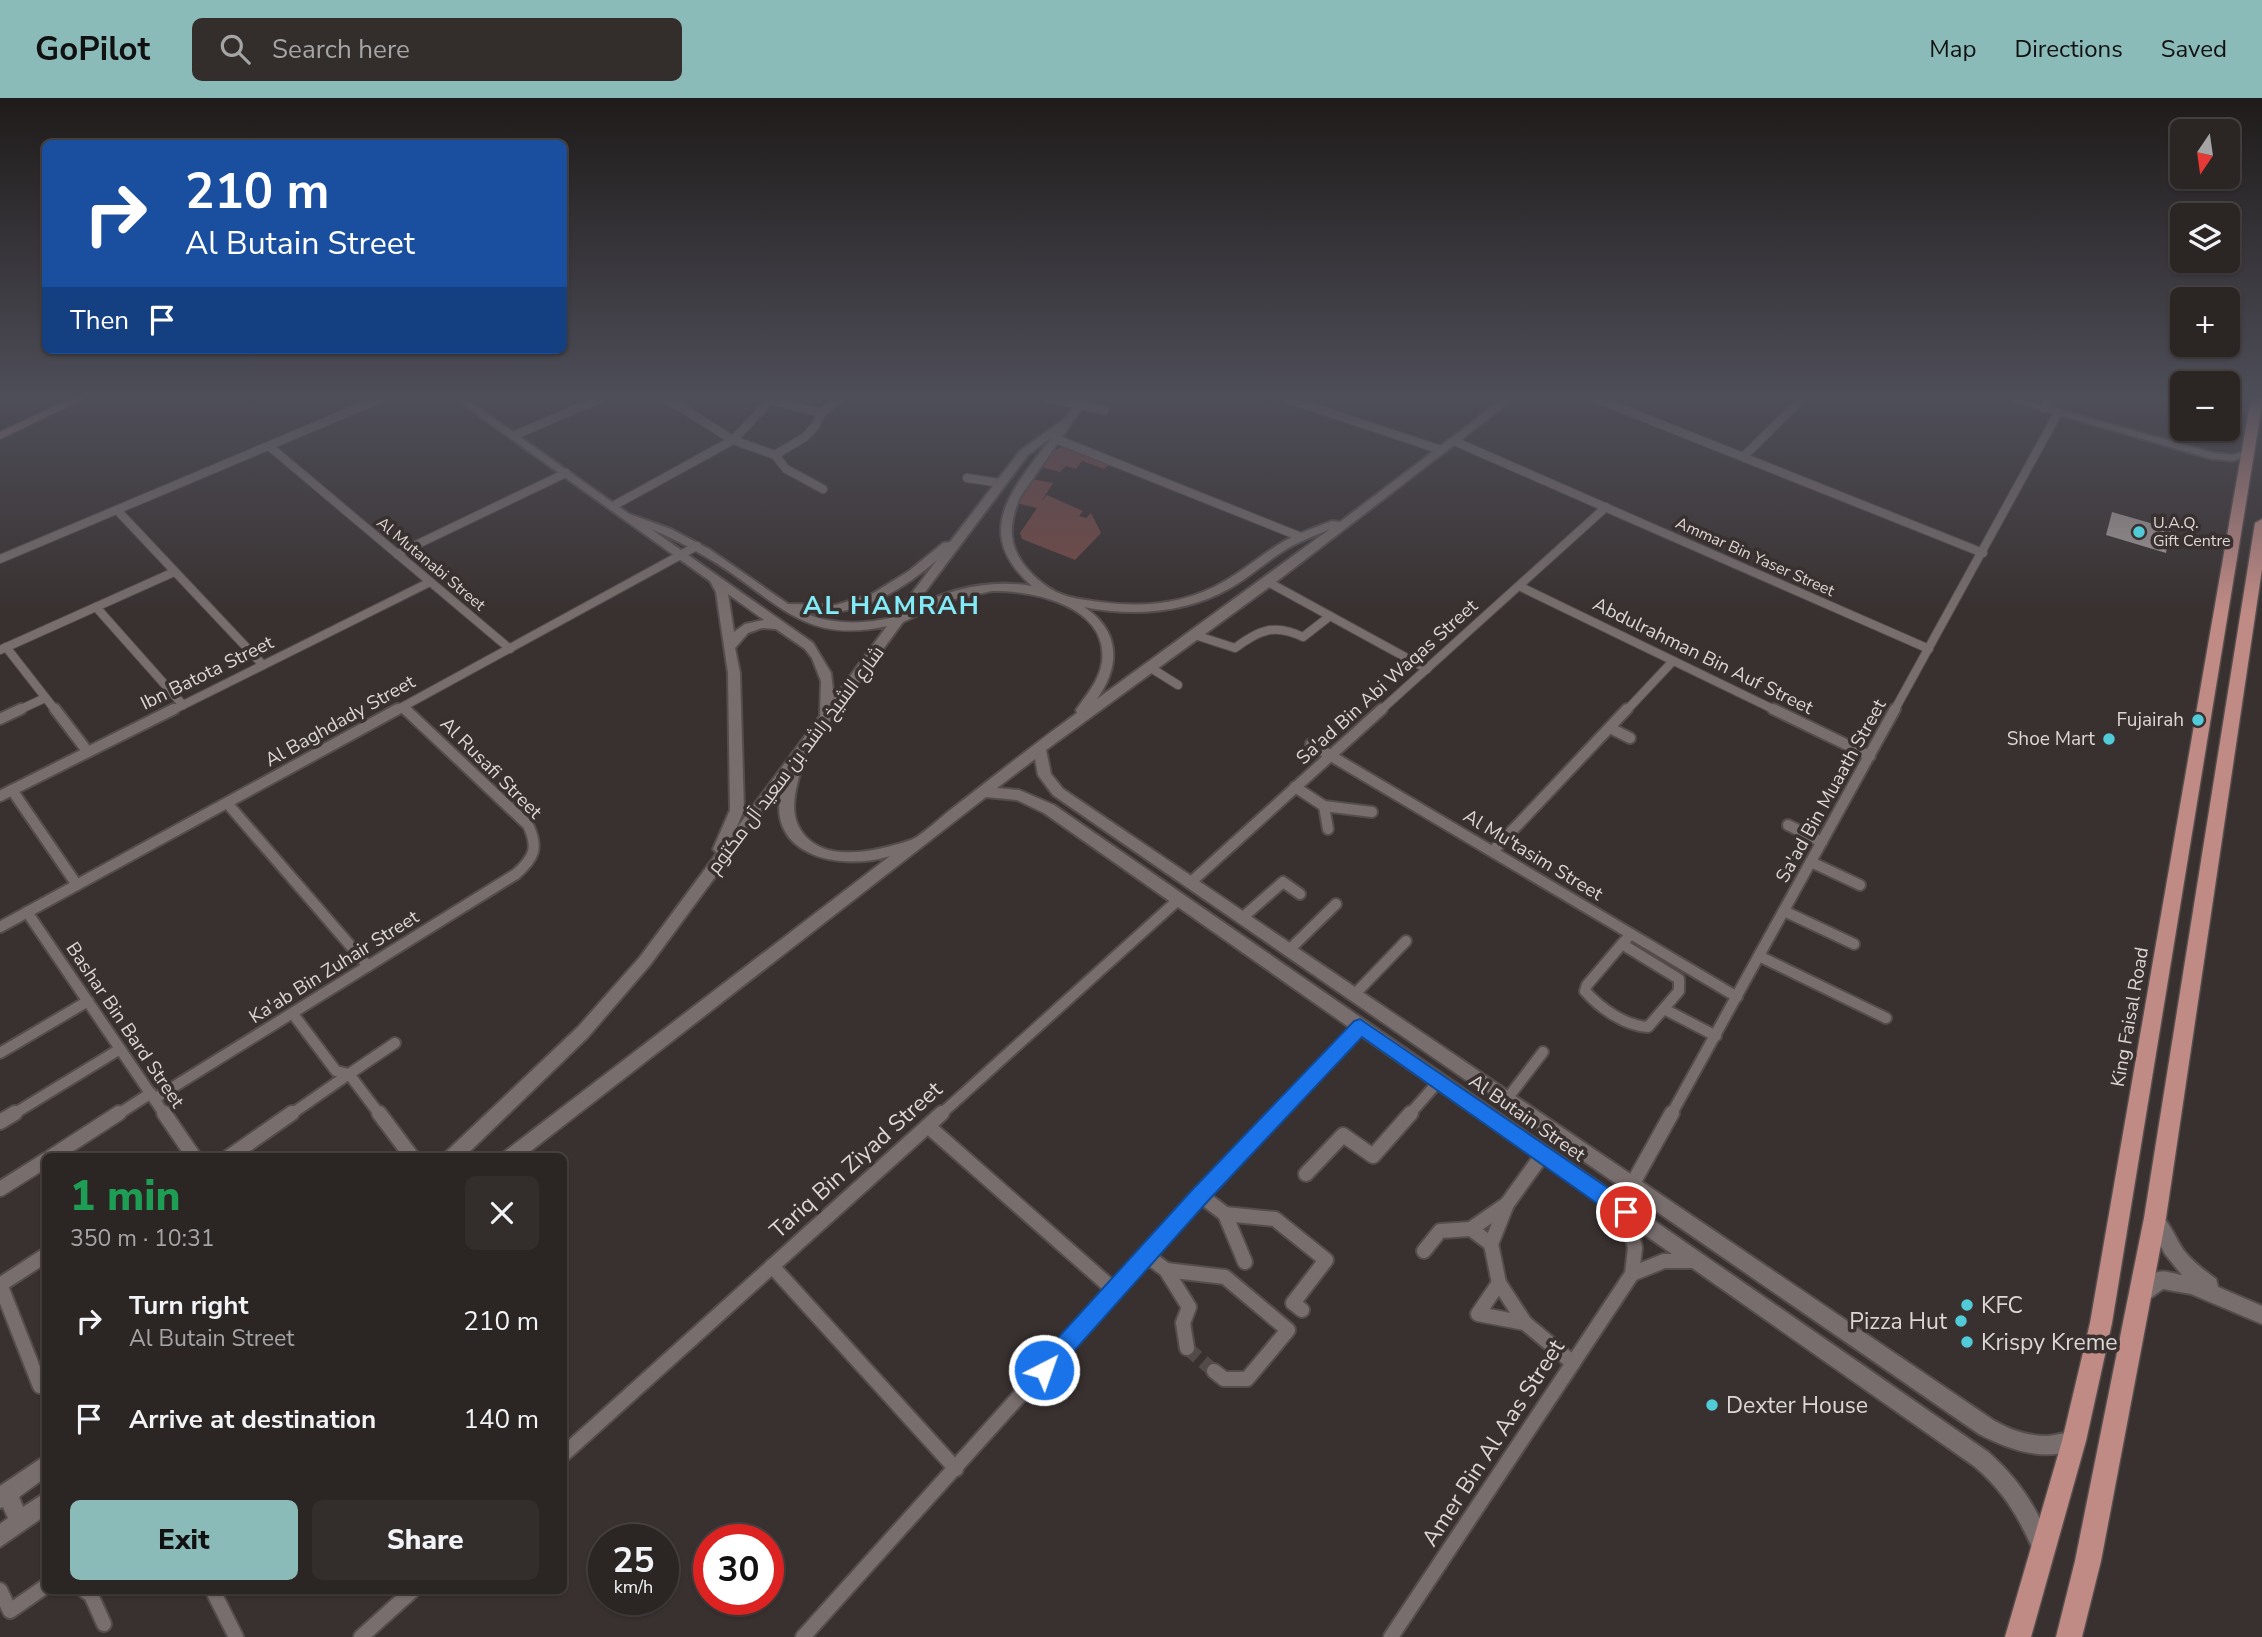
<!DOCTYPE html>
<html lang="en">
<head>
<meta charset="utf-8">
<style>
	:root { --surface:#2b2524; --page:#332d2c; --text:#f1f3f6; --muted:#a6a5a6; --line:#474241; --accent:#8bbbb9 }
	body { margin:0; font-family:"Nunito Sans",Cairo,sans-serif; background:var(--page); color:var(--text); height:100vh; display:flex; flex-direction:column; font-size:26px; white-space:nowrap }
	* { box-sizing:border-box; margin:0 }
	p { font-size:23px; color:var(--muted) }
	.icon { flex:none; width:38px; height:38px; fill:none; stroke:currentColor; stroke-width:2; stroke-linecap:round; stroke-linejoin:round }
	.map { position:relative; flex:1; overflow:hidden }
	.drawer { position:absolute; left:42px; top:1055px; width:525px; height:441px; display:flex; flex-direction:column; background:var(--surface); border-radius:10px; box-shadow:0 2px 5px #0004,0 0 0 2px var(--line) }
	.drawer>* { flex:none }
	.top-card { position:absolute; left:42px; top:42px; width:525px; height:214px; border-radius:10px; box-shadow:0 2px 5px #0004,0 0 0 2px var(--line); background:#1a4fa0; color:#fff; overflow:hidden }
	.needle { width:46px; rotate:193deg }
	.tools { position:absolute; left:2170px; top:21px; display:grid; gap:14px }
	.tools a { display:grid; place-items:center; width:70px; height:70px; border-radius:10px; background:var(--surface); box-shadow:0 2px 5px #0004,0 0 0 2px var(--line); font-size:35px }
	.speed { position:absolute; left:588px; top:1426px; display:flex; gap:14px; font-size:35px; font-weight:700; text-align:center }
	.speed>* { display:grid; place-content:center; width:91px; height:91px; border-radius:50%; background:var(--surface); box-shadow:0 2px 5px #0004,0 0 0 2px var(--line); line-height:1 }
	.speed small { font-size:18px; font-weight:400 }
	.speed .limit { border:10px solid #d22; background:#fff; color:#111 }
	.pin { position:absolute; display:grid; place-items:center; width:60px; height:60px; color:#fff; margin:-30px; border:4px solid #fff; border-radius:50%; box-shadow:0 2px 7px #0007 }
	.me { position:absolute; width:77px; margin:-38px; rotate:41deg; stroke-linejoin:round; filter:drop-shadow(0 0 5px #0008) }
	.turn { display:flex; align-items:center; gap:24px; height:147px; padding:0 28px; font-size:32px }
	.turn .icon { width:91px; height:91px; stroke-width:2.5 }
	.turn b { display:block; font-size:49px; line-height:60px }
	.then { display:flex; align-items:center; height:66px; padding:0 28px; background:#0003; gap:14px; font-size:26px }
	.round { display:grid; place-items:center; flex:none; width:74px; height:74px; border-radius:10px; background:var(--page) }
	.overview { display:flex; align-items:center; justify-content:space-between; height:119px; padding:0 28px }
	h1 { font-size:42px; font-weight:800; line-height:52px; color:#1e9e55 }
	.cta { display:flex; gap:14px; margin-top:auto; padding:14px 28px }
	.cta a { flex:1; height:80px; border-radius:10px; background:var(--accent); color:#111; font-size:28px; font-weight:800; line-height:80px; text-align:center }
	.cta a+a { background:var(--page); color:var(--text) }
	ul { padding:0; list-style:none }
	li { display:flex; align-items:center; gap:21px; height:98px; padding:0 28px }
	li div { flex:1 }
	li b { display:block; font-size:26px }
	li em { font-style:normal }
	header { display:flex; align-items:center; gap:42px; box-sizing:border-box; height:98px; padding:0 35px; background:var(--accent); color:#111 }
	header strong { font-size:33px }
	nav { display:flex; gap:38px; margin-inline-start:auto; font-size:24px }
	.search { width:490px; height:63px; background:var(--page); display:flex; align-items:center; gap:18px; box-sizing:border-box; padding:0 24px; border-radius:10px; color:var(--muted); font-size:26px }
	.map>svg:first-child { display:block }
</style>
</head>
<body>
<header>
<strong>GoPilot</strong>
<div class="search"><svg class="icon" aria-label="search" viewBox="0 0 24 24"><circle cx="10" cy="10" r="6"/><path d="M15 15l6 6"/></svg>Search here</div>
<nav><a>Map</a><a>Directions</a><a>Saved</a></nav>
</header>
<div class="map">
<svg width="2262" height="1539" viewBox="0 0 2262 1539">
	<rect width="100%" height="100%" fill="#393130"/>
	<g fill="#764a45">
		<path d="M1062,349l47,18 -5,4 -22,-8 -6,8 -10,-3 -6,6 -19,-5 10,-15z"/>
		<path d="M1032,381l21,4 -12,19 6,-7 36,16 -4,5 7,2 5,-5 10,20 -26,27 -53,-21 -2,-6 17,-25 -21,-5z"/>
	</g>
	<path fill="#a79c9a" d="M2112,414l59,17 -5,24 -60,-18z"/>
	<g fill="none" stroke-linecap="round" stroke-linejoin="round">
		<path stroke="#514a49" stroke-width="14" stroke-dasharray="14 7" stroke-linecap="butt" d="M1187,1250l27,23"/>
		<g stroke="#554d4d" stroke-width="10">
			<g id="minor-far2">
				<path d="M666,300l67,42 42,15 11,14 37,20"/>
				<path d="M761,300l60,15"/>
				<path d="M1046,300l58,12"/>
				<path d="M1285,300l156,52"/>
				<path d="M1595,300l388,155"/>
				<path d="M2044,311l4,-11"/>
				<path d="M513,338l88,-38"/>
				<path d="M1056,341l245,98"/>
				<path d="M1454,343l475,208"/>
				<path d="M269,348l241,203"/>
				<path d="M775,357l30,-18 11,-12 5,-12 19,-15"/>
				<path d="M1743,359l60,-59"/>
				<path d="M967,380l33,5"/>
				<path d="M613,408l120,-66 38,-40"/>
				<path d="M117,412l146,155"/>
				<path d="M397,456l169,-81"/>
				<path d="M0,461l382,-161"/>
				<path d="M1268,484l159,87"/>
				<path d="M1521,489l256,124"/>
				<path d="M96,509l87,98"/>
				<path d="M1195,537l40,13c24,-18 40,-25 68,-11l27,-21"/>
				<path d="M6,549l50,64"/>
				<path d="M0,552l174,-78"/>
				<path d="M1151,570l27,17"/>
				<path d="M403,609l4,4"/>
				<path d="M17,613l28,-13"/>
				<path d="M171,613l259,-129"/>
				<path d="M395,613l302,-165"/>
				<path d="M1380,613l226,-204"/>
				<path d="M1626,613l47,-50"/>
				<path d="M1894,613l164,-298"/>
			</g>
		</g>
		<g stroke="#554d4d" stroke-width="14">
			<g id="minor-far1">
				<path d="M55,611l33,43"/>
				<path d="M1773,611l97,47"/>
				<path d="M0,621l21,-10"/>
				<path d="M1610,630l20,10"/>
				<path d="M1311,646l426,253"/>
				<path d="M1295,689l29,19"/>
				<path d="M12,692l65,95"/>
				<path d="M0,698l174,-87"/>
				<path d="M227,705l141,163"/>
				<path d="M1788,727l34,17"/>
				<path d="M1328,731l-4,-23 48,6"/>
				<path d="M1493,753l134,-142"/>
				<path d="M1811,764l49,23"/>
				<path d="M1190,785l192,-174"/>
				<path d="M1784,813l70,33"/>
				<path d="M27,814l138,203"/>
				<path d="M1242,820l41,-36 17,12"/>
				<path d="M0,829l398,-218"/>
				<path d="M1622,846l57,35v12l-31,36c-23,-1 -48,-19 -63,-36l2,-6z"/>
				<path d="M1622,846l9,-10"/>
				<path d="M1289,852l47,-46"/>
				<path d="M1759,858l127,62"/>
				<path d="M1354,897l52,-54"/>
				<path d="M1664,911l52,27"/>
				<path d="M293,916l43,57 13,3 46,-31"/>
				<path d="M0,955l88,-52"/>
				<path d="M154,1001l362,-225c18,-16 23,-26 12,-49l-123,-116"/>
				<path d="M1507,1001l36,-47"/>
				<path d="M12,1017l108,-66"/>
				<path d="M117,1017l34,-22"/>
				<path d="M290,1017l59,-41 31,41"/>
				<path d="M940,1017l238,-215"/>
				<path d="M1277,1017l84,-88"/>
				<path d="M1409,1017l30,-34"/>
				<path d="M1671,1017l224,-406"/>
			</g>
		</g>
		<g stroke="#554d4d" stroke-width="18">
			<g id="minor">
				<path d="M164,1015l30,44"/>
				<path d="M379,1015l33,44"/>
				<path d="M0,1024l15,-9"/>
				<path d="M929,1029l185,163"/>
				<path d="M51,1059l68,-44"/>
				<path d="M229,1059l63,-44"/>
				<path d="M1306,1076l37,-39 30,21 38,-43"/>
				<path d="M1632,1087l40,-72"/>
				<path d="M0,1091l46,-29"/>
				<path d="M1200,1097l25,19 50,5 51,41 -33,43 9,7"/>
				<path d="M1507,1106l36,-50"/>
				<path d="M1225,1116l20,48"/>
				<path d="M1471,1131l20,15 8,39"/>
				<path d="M1424,1153l16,-20 31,-2 36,-25 -16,40"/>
				<path d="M1146,1157l20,15 23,37 -6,16 4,25"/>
				<path d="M772,1168l184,203"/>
				<path d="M1166,1172l59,7 63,53 -41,49h-23l-10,-8"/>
				<path d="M1632,1176l32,-13h31"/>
				<path d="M1499,1185l26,40 -47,-9z"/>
				<path d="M0,1186l40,102"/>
				<path d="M0,1187l46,-30"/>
				<path d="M1525,1225l48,40"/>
				<path d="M564,1356l378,-341"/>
				<path d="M0,1492l10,21 36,-25"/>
				<path d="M85,1493l6,4 13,29"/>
				<path d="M213,1493l23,46"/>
				<path d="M361,1539l51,-46"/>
				<path d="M803,1539l397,-442 78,-82"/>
				<path d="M1391,1539l241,-363 3,-26 -8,-35"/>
			</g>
		</g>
		<g stroke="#554d4d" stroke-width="4">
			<g id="tertiary">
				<path d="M454,300h11l164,116 42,15 38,20 79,55 48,1 36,-11 37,-23 34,-28 7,-1 70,-91 45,-33 14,-20h10l-69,99c-13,31 -12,53 13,78 23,22 38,23 67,27 43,6 87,2 125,-21 19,-11 35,-25 53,-36 17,-11 36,-17 54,-24l8,1 164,-124h11l-243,187 -226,165 5,24 12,15 930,631c17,10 34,16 54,16 12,-1 23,-6 34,-2l3,7 -3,7c-35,14 -70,3 -102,-14l-926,-639 -15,-20 -3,-16 -38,29 22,2 35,15 934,647c31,27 50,57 64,95l-3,7 -7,3 -7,-3c-15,-35 -31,-63 -61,-88l-930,-653 -27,-13 -31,-3 -463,360h-21l2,-5 386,-296c-51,16 -129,-1 -107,-71l-133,180 -62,72 -124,120h-20l2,-5 132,-125 62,-70 77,-104 -4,-4 17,-39 -2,-137 -12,-81 -6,-11zM1052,339c-38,51 -82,95 -20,149 -41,-7 -82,2 -119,22l115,-153zM651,431c26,11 52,25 76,41 57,39 84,73 160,56l-53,72 -3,-25 -18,-30zM1330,431l-233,170c24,-34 23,-68 -13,-92 50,10 104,6 148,-20 19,-11 35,-26 53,-37 14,-9 30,-14 45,-21zM937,462l-43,57c-30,8 -63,8 -92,-5 52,7 97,-19 135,-52zM992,493c41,-1 117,15 110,71 -3,20 -16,33 -26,48l1,3c-43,31 -85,65 -128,98 -9,7 -28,25 -38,29 -26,9 -73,21 -98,3 -26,-19 -20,-46 -12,-73l-4,-4 106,-144 47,-22zM728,496l36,26 -19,4 -11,8zM762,530l14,1 29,20 7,9 9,23 -1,35 -84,113 8,-19 -4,-137 -5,-25 13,-15z"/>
				<path d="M2001,300h16l196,55 20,2 14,-4 5,3 -19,7 -21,-2z"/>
				<path d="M2155,1113c13,5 21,30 30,41 9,11 20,19 31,27l2,8 44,19v18l-71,-30 -28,-5 -23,17 -6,-3 -3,-6c4,-9 17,-22 27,-25 7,-2 17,2 24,3l-17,-21 -19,-35 3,-6z"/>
				<path d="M46,1357v22l-27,20 4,10 23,-15v23l-46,32v-23l8,-6 -5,-11 -3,1v-22z"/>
			</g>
		</g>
		<g stroke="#554d4d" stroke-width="3">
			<path id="secondary" d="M72,300h14l-86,41v-7z"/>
		</g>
		<g stroke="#554d4d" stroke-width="3">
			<g id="primary">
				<path d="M2251,300h11v7l-150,918 -26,118 -55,196h-26l57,-196 28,-118z"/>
				<path d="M2262,421v50l-96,649 -65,343 -19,76h-26l19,-76 69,-343 111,-695z"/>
			</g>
		</g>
		<use href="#minor-far2" stroke="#786e6d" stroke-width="8"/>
		<use href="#minor-far1" stroke="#786e6d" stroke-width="10"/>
		<use href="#minor" stroke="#786e6d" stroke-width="14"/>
		<use href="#tertiary" fill="#786e6d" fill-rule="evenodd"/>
		<use href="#secondary" fill="#9c7c79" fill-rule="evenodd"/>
		<use href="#primary" fill="#c18b85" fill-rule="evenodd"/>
	</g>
	<linearGradient id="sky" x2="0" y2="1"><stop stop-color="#1f1b1a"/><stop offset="0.58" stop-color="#4e4e59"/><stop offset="1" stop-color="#4e4e59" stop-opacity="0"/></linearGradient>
	<rect width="2262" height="516" fill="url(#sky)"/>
	<path fill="#1a73e8" stroke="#114b97" stroke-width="2" d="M1360,921l273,186 3,7 -3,7 -7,2 -7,-2 -257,-182 -155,165 -156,175 -7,3 -8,-3 -3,-7 3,-8 157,-173 161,-168z"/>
	<g fill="#52cbd9" stroke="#393130" stroke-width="2.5">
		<circle cx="2139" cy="434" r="7"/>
		<circle cx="2198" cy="622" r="7"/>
		<circle cx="2109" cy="641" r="7"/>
		<circle cx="1967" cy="1207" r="7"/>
		<circle cx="1961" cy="1223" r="7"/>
		<circle cx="1967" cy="1244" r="7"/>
		<circle cx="1712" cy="1307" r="7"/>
	</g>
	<g text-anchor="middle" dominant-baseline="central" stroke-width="7" stroke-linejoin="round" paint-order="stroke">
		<g font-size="16" fill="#dcd6d5" stroke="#393130" text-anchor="start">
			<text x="2153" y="425">U.A.Q.<tspan x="2153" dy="18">Gift Centre</tspan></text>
		</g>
		<g font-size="16" fill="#dcd6d5" stroke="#393130">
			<text transform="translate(1755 459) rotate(24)">Ammar Bin Yaser Street</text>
			<text transform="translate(431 466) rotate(40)">Al Mutanabi Street</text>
		</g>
		<g font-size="19" fill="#dcd6d5" stroke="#393130">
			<text transform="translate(1703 558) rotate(26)">Abdulrahman Bin Auf Street</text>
			<text transform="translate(207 575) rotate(-26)">Ibn Batota Street</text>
			<text transform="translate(1387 584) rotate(-42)">Sa'ad Bin Abi Waqas Street</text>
			<text transform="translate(340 623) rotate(-29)">Al Baghdady Street</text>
			<text transform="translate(796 662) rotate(-53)">شارع الشيخ راشد بن سعيد آل مكتوم</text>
			<text transform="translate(491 670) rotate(45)">Al Rusafi Street</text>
			<text transform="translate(1831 693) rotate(-61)">Sa'ad Bin Muaath Street</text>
			<text transform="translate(1533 757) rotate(31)">Al Mu'tasim Street</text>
			<text transform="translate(334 869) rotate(-32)">Ka'ab Bin Zuhair Street</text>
			<text transform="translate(2130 919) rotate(-80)">King Faisal Road</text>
			<text transform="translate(125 927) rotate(56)">Bashar Bin Bard Street</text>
			<text transform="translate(1527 1020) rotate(35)">Al Butain Street</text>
		</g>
		<g font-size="19" fill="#dcd6d5" stroke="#393130" text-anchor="end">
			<text x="2184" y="622">Fujairah</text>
			<text x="2095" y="641">Shoe Mart</text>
		</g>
		<g font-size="23" fill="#dcd6d5" stroke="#393130">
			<text transform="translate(856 1062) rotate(-42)">Tariq Bin Ziyad Street</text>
			<text transform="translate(1493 1345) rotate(-57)">Amer Bin Al Aas Street</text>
		</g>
		<g font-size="23" fill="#dcd6d5" stroke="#393130" text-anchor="start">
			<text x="1981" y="1207">KFC</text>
			<text x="1947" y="1223" text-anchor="end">Pizza Hut</text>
			<text x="1981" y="1244">Krispy Kreme</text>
			<text x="1726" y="1307">Dexter House</text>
		</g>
		<g font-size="26" font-weight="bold" letter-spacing="2" fill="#81ebf8" stroke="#393130">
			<text x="892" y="507">AL HAMRAH</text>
		</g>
	</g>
</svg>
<div class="tools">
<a><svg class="needle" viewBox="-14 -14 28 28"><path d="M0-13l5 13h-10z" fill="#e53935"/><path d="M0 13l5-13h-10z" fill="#a6a5a6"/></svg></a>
<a><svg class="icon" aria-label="layers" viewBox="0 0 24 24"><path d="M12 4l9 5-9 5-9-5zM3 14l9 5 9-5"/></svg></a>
<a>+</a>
<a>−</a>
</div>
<div class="speed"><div>25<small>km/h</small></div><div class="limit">30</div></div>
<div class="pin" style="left:1626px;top:1114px;background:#d93025"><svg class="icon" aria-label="arrive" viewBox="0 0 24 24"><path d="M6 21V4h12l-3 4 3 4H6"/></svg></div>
<svg class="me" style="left:1044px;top:1272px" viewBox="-20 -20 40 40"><circle r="17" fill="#1a73e8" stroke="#fff" stroke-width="3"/><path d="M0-11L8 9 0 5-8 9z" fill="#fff"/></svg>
<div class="top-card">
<div class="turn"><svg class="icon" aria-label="right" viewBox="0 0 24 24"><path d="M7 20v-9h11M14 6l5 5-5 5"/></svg><div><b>210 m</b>Al Butain Street</div></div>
<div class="then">Then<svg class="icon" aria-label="arrive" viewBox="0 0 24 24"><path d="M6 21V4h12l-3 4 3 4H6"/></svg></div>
</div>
<section class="drawer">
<div class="overview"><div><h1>1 min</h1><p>350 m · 10:31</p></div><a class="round"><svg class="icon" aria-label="close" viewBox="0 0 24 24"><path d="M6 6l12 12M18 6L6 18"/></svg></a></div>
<ul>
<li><svg class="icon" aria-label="right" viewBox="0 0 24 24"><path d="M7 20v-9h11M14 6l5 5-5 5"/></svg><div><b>Turn right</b><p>Al Butain Street</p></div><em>210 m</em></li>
<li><svg class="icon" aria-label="arrive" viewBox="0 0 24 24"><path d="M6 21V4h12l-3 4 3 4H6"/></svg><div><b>Arrive at destination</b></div><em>140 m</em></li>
</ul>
<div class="cta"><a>Exit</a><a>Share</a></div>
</section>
</div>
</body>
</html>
